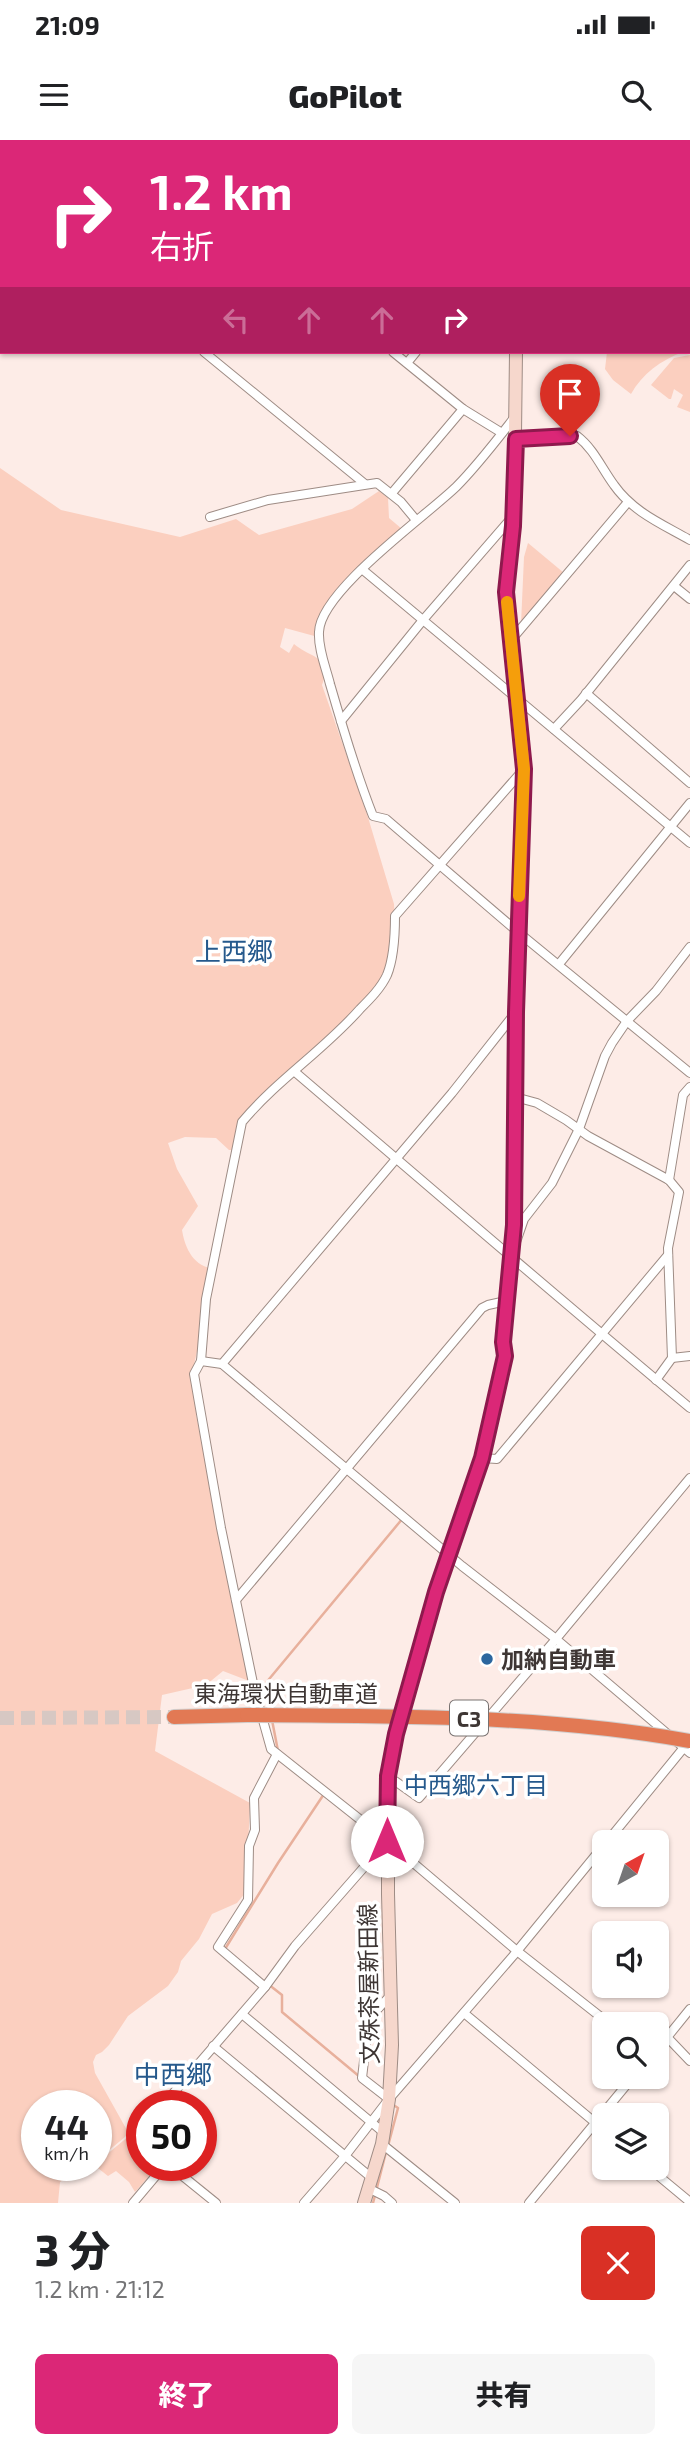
<!DOCTYPE html>
<html lang="ja">
<head>
<meta charset="utf-8">
<style>
	:root { --surface:#fff; --page:#f6f6f6; --text:#202124; --muted:#757577; --accent:#db2777 }
	body { margin:0; font-family:"Exo 2","Noto Sans JP",sans-serif; background:var(--page); color:var(--text); height:100vh; display:flex; flex-direction:column; font-size:26px; white-space:nowrap }
	* { box-sizing:border-box; margin:0 }
	p { font-size:23px; color:var(--muted) }
	.icon { flex:none; width:38px; height:38px; fill:none; stroke:currentColor; stroke-width:2; stroke-linecap:round; stroke-linejoin:round }
	.map { position:relative; height:2063px; overflow:hidden }
	.side { display:flex; flex-direction:column; background:var(--surface); flex:1 }
	.side>* { flex:none }
	.banner { position:absolute; left:0px; top:0px; width:691px; height:214px; box-shadow:0 2px 5px #0004; background:#db2777; color:#fff; overflow:hidden }
	.needle { width:46px; rotate:40deg }
	.buttons { position:absolute; left:592px; top:1690px; display:grid; gap:14px }
	.buttons a { display:grid; place-items:center; width:77px; height:77px; border-radius:10px; background:var(--surface); box-shadow:0 2px 5px #0004; font-size:35px }
	.speed { position:absolute; left:21px; top:1950px; display:flex; gap:14px; font-size:35px; font-weight:700; text-align:center }
	.speed>* { display:grid; place-content:center; width:91px; height:91px; border-radius:50%; background:var(--surface); box-shadow:0 2px 5px #0004; line-height:1 }
	.speed small { font-size:18px; font-weight:400 }
	.speed .limit { border:10px solid #d22; background:#fff; color:#111 }
	.pin { position:absolute; display:grid; place-items:center; width:60px; height:60px; color:#fff; margin:-72px -30px; border-radius:50% 50% 50% 0; rotate:-45deg; box-shadow:0 0 7px #0007 }
	.pin .icon { rotate:45deg }
	.me { position:absolute; width:77px; margin:-38px; rotate:0deg; stroke-linejoin:round; filter:drop-shadow(0 0 5px #0008) }
	.turn { display:flex; align-items:center; gap:24px; height:147px; padding:0 35px; font-size:32px }
	.turn .icon { width:91px; height:91px; stroke-width:2.5 }
	.turn b { display:block; font-size:49px; line-height:60px }
	.lanes { display:flex; align-items:center; height:66px; padding:0 35px; background:#0003; justify-content:center; gap:35px; direction:ltr }
	.lanes .off { opacity:.35 }
	.round { display:grid; place-items:center; flex:none; width:74px; height:74px; border-radius:10px; background:var(--page) }
	.overview { display:flex; align-items:center; justify-content:space-between; height:119px; padding:0 35px }
	h1 { font-size:42px; font-weight:800; line-height:52px }
	.cta { display:flex; gap:14px; margin-top:auto; padding:14px 35px }
	.cta a { flex:1; height:80px; border-radius:10px; background:var(--accent); color:#fff; font-size:28px; font-weight:800; line-height:80px; text-align:center }
	.cta a+a { background:var(--page); color:var(--text) }
	.status { display:flex; justify-content:space-between; align-items:center; height:49px; padding:0 35px; background:var(--surface); direction:ltr }
	.status svg { height:19px; fill:currentColor }
	header { display:flex; justify-content:space-between; align-items:center; height:91px; padding:0 35px; background:var(--surface); font-size:32px; font-weight:800 }
	.map>svg:first-child { display:block }
</style>
</head>
<body>
<div class="status"><b>21:09</b><svg viewBox="0 0 49 12"><path d="M0 12V9h3v3zM5 12V6h3v6zM10 12V3h3v9zM15 12V0h3v12zM26 1h20v11H26zM47 4h2v5h-2z"/></svg></div>
<header><svg class="icon" aria-label="menu" viewBox="0 0 24 24"><path d="M4 6h16M4 12h16M4 18h16"/></svg>GoPilot<svg class="icon" aria-label="search" viewBox="0 0 24 24"><circle cx="10" cy="10" r="6"/><path d="M15 15l6 6"/></svg></header>
<div class="map">
<svg width="690" height="2063" viewBox="0 0 690 2063">
	<rect width="100%" height="100%" fill="#fdece7"/>
	<g fill="#fbcfbf">
		<path d="M607,212h76c-22,8 -41,22 -52,42l-18,-14 -8,-11z"/>
		<path d="M690,215v57l-13,-5 6,-12 -9,-6 -3,10h-2l-18,-14 23,-27z"/>
		<path d="M0,328l61,42 119,27 56,-18 23,16 93,-26 27,-18 9,7 1,20 13,11 -72,72 -12,36 -33,-9 -5,19 9,6 5,-9c16,14 39,12 28,41l45,129 27,90 2,40 -21,55 -68,54 -55,55 -7,11 -8,31h-8l-13,-12 -31,-1 -17,6 9,26 21,37 -16,24c3,19 12,37 33,39l-21,96 2,49 53,267 -26,-10 -17,14 -44,10 -7,56 95,52 -4,89 -9,11 -25,11 -13,25 -18,22 -3,11 -10,14 -40,30 -19,29 -7,7 -6,3 -3,7 2,11 33,59 -3,5 -29,24v-56h-59v60h53l-30,17 -2,21h-58z"/>
		<path d="M528,403l36,30 -43,51 3,-67z"/>
		<path d="M129,1996l13,11v18h17l-24,27 -6,-10 -13,-11 -8,5 -14,-11z"/>
	</g>
	<g fill="none" stroke-linecap="round" stroke-linejoin="round">
		<g stroke="#e8b09c" stroke-width="2.5">
			<path d="M270,1570l-5,-26 138,-166"/>
			<path d="M272,1580l6,31"/>
			<path d="M225,1809l53,-86 46,-69 -2,-1"/>
			<path d="M268,1844l14,11v17l78,65"/>
			<path d="M388,2006l10,-38 -6,-4"/>
			<path d="M373,2063l13,-51"/>
		</g>
		<path stroke="#d7c8c3" stroke-width="14" stroke-dasharray="14 7" stroke-linecap="butt" d="M0,1578l174,-1"/>
		<g stroke="#9e8c85" stroke-width="10">
			<g id="minor">
				<path d="M526,0l2,2"/>
				<path d="M358,2l2,-2"/>
				<path d="M588,2l1,-2"/>
				<path d="M0,51l2,-2"/>
				<path d="M690,133v1"/>
				<path d="M204,212l161,132"/>
				<path d="M393,212l70,57 39,24"/>
				<path d="M407,223l9,-11"/>
				<path d="M514,278c-18,23 -37,48 -58,69 -30,29 -136,104 -137,145 -1,17 7,36 11,52 13,45 26,89 43,132l13,3 132,113 172,141"/>
				<path d="M516,300l61,-4c17,13 25,33 37,49 19,27 48,39 76,55"/>
				<path d="M392,353l71,-84"/>
				<path d="M210,377l58,-17 109,-17 24,19 15,18"/>
				<path d="M363,430l327,273"/>
				<path d="M674,446l16,13"/>
				<path d="M512,499l116,-137"/>
				<path d="M586,553l104,90"/>
				<path d="M341,581l82,-101 91,-105"/>
				<path d="M554,589l27,-29 109,-135"/>
				<path d="M524,629l-129,147c0,19 -1,42 -8,59 -6,13 -17,24 -27,34 -36,41 -83,71 -118,113l-36,177 -5,62 -7,13 27,154 33,160 17,61 120,95 126,107 94,74"/>
				<path d="M559,824l131,-161"/>
				<path d="M295,932c131,112 262,225 395,336"/>
				<path d="M515,957l22,6 29,17 22,16 81,44 10,12 -11,56 4,110 -16,22"/>
				<path d="M669,1040l14,-85 7,-8"/>
				<path d="M516,1102l8,-23 28,-36 27,-54 26,-73 7,-13 15,-22 29,-30 34,-44"/>
				<path d="M672,1218l18,-2"/>
				<path d="M201,1221l21,3 240,202 94,73 134,114"/>
				<path d="M222,1224l230,-271 64,-81"/>
				<path d="M482,1318l15,1 171,-204"/>
				<path d="M236,1460l246,-292 6,-3 18,-4"/>
				<path d="M388,1636l31,22 137,-159 134,-161"/>
				<path d="M606,1703l80,-98"/>
				<path d="M265,1847l-47,-40 30,-47 1,-54 6,-16 -1,-32 23,-44"/>
				<path d="M464,1873l140,117"/>
				<path d="M242,1874l141,118"/>
				<path d="M667,1897l23,24"/>
				<path d="M213,1906l160,133"/>
				<path d="M656,1911l34,-42"/>
				<path d="M389,1959l-27,-21 7,-60 22,-23"/>
				<path d="M163,1965l102,-118 30,-41 92,-105"/>
				<path d="M142,1990l-4,7 4,6"/>
				<path d="M382,2004l73,59"/>
				<path d="M169,2025l47,38"/>
				<path d="M649,2028l41,34"/>
				<path d="M370,2049l14,7 8,7"/>
				<path d="M133,2063l32,-38"/>
				<path d="M304,2063l41,-47 44,-57 124,-143 91,-111"/>
				<path d="M529,2063l104,-126"/>
			</g>
		</g>
		<g stroke="#9e8c85" stroke-width="14">
			<g id="secondary">
				<path d="M506,0v2"/>
				<path d="M364,2063l18,-59 7,-45 3,-54 -4,-151v-118l8,-42 40,-142 46,-134 22,-102 -1,-14 11,-117 2,-213 8,-243 -18,-177 8,-77 2,-163"/>
			</g>
		</g>
		<g stroke="#d1cfce" stroke-width="16">
			<path id="motorway" d="M174,1577l73,-2"/>
		</g>
		<use href="#minor" stroke="#fff" stroke-width="8"/>
		<use href="#secondary" stroke="#f6d7cc" stroke-width="12"/>
		<use href="#motorway" stroke="#e27954" stroke-width="14"/>
		<g stroke="#d1cfce" stroke-width="16" stroke-linecap="butt">
			<path id="motorway-bridge" d="M247,1575c149,1 297,0 443,26"/>
		</g>
		<use href="#motorway-bridge" stroke="#e27954" stroke-width="14"/>
	</g>
	<g fill="none" stroke-linecap="round" stroke-linejoin="round">
		<g stroke="#8e194d" stroke-width="18">
			<path id="route" d="M387,1701l1,-65 8,-42 40,-142 46,-134 23,-102 -2,-14 11,-117 2,-213 8,-243 -18,-177 7,-66 3,-87 54,-3"/>
		</g>
		<use href="#route" stroke="#db2777" stroke-width="12"/>
		<path stroke="#f59e0b" stroke-width="12" d="M507,462l17,167 -5,127"/>
	</g>
	<circle fill="#2c669e" stroke="#fff" stroke-width="2.5" cx="487" cy="1519" r="7"/>
	<g text-anchor="middle" dominant-baseline="central" stroke-width="7" stroke-linejoin="round" paint-order="stroke">
		<rect fill="#fff" stroke="#787271" stroke-width="2" x="450" y="1560.5" width="38" height="35" rx="5"/>
		<g font-size="21" font-weight="bold" fill="#3e3634">
			<text x="469" y="1578">C3</text>
		</g>
		<g font-size="23" font-weight="bold" fill="#3e3634" stroke="#fff" text-anchor="start">
			<text x="501" y="1519">加納自動車</text>
		</g>
		<g font-size="23" fill="#3e3634" stroke="#fff">
			<text x="286" y="1553">東海環状自動車道</text>
			<text transform="translate(368 1844) rotate(-91)">文殊茶屋新田線</text>
		</g>
		<g font-size="24" fill="#25598c" stroke="#fff">
			<text x="476" y="1644">中西郷六丁目</text>
		</g>
		<g font-size="26" fill="#25598c" stroke="#fff">
			<text x="234" y="810">上西郷</text>
			<text x="173" y="1933">中西郷</text>
		</g>
	</g>
</svg>
<div class="buttons">
<a><svg class="needle" viewBox="-14 -14 28 28"><path d="M0-13l5 13h-10z" fill="#e53935"/><path d="M0 13l5-13h-10z" fill="#757577"/></svg></a>
<a><svg class="icon" aria-label="sound" viewBox="0 0 24 24"><path d="M4 9h4l5-4v14l-5-4H4zM17 9q2 3 0 6"/></svg></a>
<a><svg class="icon" aria-label="search" viewBox="0 0 24 24"><circle cx="10" cy="10" r="6"/><path d="M15 15l6 6"/></svg></a>
<a><svg class="icon" aria-label="layers" viewBox="0 0 24 24"><path d="M12 4l9 5-9 5-9-5zM3 14l9 5 9-5"/></svg></a>
</div>
<div class="speed"><div>44<small>km/h</small></div><div class="limit">50</div></div>
<div class="pin" style="left:570px;top:296px;background:#d93025"><svg class="icon" aria-label="arrive" viewBox="0 0 24 24"><path d="M6 21V4h12l-3 4 3 4H6"/></svg></div>
<svg class="me" style="left:387px;top:1701px" viewBox="-20 -20 40 40"><circle r="19" fill="#fff"/><path d="M0-13L10 11 0 6-10 11z" fill="#db2777"/></svg>
<div class="banner">
<div class="turn"><svg class="icon" aria-label="right" viewBox="0 0 24 24"><path d="M7 20v-9h11M14 6l5 5-5 5"/></svg><div><b>1.2 km</b>右折</div></div>
<div class="lanes"><svg class="icon off" aria-label="left" viewBox="0 0 24 24"><path d="M17 20v-9H6M10 6l-5 5 5 5"/></svg><svg class="icon off" aria-label="ahead" viewBox="0 0 24 24"><path d="M12 20V5M6 11l6-6 6 6"/></svg><svg class="icon off" aria-label="ahead" viewBox="0 0 24 24"><path d="M12 20V5M6 11l6-6 6 6"/></svg><svg class="icon" aria-label="right" viewBox="0 0 24 24"><path d="M7 20v-9h11M14 6l5 5-5 5"/></svg></div>
</div>
</div>
<section class="side">
<div class="overview"><div><h1>3 分</h1><p>1.2 km · 21:12</p></div><a class="round" style="background:#d93025;color:#fff"><svg class="icon" aria-label="close" viewBox="0 0 24 24"><path d="M6 6l12 12M18 6L6 18"/></svg></a></div>
<div class="cta"><a>終了</a><a>共有</a></div>
</section>
</body>
</html>
